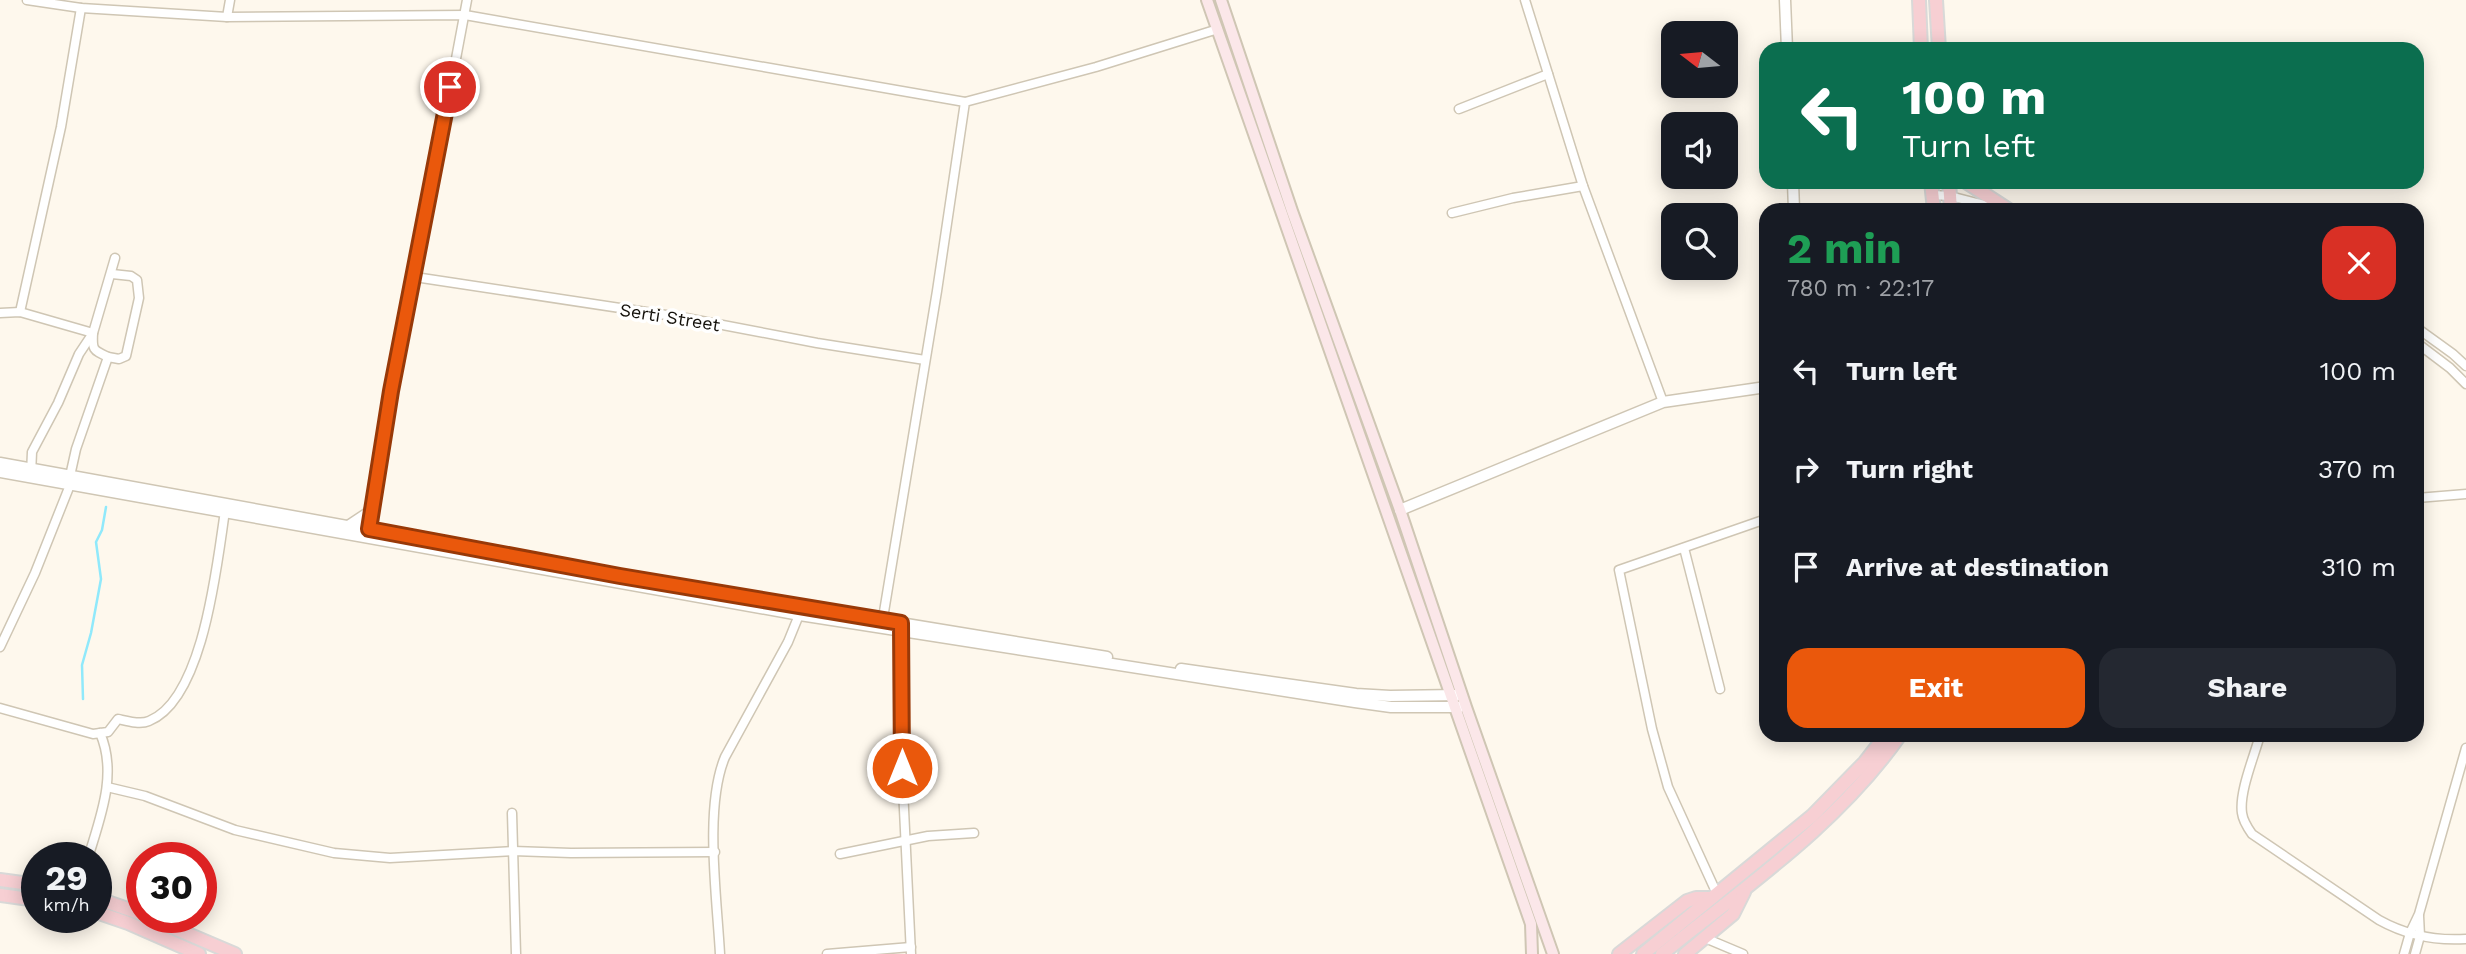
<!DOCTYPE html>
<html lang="en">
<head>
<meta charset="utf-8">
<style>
	:root { --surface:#171b24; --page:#242831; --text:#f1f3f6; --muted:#9ea1a6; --accent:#ea580c }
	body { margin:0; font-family:"Work Sans",sans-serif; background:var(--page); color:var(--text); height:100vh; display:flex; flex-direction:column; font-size:26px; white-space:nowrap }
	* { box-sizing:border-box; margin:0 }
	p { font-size:23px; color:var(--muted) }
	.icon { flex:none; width:38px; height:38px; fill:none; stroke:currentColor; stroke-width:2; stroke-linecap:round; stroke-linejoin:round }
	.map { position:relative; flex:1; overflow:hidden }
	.details { position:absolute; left:1759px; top:203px; width:665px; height:539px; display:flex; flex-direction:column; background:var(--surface); border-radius:21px; box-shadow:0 4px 18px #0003 }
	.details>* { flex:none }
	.banner { position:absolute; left:1759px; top:42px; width:665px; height:147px; border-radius:21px; box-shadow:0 4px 18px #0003; background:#0b6e4f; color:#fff; overflow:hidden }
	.needle { width:46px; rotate:286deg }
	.tools { position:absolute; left:1661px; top:21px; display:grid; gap:14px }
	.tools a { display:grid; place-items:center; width:77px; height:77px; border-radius:14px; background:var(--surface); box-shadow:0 4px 18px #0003; font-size:35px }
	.speed { position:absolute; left:21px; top:842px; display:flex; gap:14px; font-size:35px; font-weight:700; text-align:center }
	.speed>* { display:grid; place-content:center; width:91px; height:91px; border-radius:50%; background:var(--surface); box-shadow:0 4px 18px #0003; line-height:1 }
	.speed small { font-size:18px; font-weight:400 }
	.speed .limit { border:10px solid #d22; background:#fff; color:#111 }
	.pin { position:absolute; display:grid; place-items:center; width:60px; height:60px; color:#fff; margin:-30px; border:4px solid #fff; border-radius:50%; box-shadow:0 2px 7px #0007 }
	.me { position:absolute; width:77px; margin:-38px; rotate:0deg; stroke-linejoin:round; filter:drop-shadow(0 0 5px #0008) }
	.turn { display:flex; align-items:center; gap:24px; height:147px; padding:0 28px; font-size:32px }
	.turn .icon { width:91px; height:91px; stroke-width:2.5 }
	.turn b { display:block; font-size:49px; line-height:60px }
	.round { display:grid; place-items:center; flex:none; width:74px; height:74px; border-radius:21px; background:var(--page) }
	.head { display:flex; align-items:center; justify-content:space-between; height:119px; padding:0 28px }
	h1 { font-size:42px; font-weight:700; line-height:52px; color:#1e9e55 }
	.cta { display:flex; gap:14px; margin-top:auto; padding:14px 28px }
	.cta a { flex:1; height:80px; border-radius:21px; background:var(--accent); color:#fff; font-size:28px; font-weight:700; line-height:80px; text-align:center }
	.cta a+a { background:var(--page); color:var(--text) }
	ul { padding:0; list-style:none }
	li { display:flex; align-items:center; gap:21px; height:98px; padding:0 28px }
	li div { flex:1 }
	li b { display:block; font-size:26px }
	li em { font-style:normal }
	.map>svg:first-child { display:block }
</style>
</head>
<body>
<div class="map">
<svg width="2466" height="954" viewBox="0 0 2466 954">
	<rect width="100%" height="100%" fill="#fef8ed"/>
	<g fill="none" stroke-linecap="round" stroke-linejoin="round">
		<path stroke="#90e9fb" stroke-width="2.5" d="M83,699l-1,-34 9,-32 10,-54 -5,-37 6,-12 4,-23"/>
		<g stroke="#cfc6b4" stroke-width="11">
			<g id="minor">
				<path d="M27,0l54,8 146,9 238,-2 500,87"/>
				<path d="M1525,0l58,186 80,216"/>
				<path d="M227,17l3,-17"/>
				<path d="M1459,109l89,-35"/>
				<path d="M1933,195l17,1 54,14"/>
				<path d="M1452,213l61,-15 70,-12"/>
				<path d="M415,277l271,41 131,25 108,17"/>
				<path d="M20,312l41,-185 20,-119"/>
				<path d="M0,313l20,-1 73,21c-1,17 0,17 15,24l-32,92 -6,27"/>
				<path d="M2417,328l36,26 13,12"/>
				<path d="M2417,343l33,25 16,16"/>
				<path d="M108,357l11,2 7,-3 13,-58 -2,-18 -6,-4 -19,-2"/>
				<path d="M31,474l1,-22 26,-49 21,-49 14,-21 22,-75"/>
				<path d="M2417,498l49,-4"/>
				<path d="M368,534l23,-143 24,-114 52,-277"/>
				<path d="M1684,548l36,141"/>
				<path d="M882,624l55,-333 28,-189 131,-35 122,-38"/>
				<path d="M901,625l1,143 9,186"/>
				<path d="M0,647l35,-74 35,-88"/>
				<path d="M0,708l93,26 15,-2 10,-13c9,2 22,6 31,2 55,-22 68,-158 76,-210"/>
				<path d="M2260,735c-6,22 -21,57 -18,78 1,8 5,14 10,21l127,86c27,15 56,21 87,19"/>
				<path d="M107,787l38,9 90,34 99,23 56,5 123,-7 58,2 144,-1"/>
				<path d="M512,813l4,141"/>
				<path d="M840,854l88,-18 46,-3"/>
				<path d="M88,858c12,-40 30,-84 12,-125"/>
				<path d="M1717,894l-49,-107 -16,-58 -33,-159 147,-51"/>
				<path d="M1705,938l38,16"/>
				<path d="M720,954c-3,-56 -16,-147 5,-197l63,-115 13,-32"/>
				<path d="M827,954l84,-7"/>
				<path d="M2404,954l6,-21 9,-19 47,-166"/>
				<path d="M2415,954l5,-18 -1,-20"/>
			</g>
		</g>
		<g stroke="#cfc6b4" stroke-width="13">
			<g id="tertiary">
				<path d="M1785,0l2,49"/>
				<path d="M1793,182l1,28"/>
				<path d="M0,463l700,127 407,67"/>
				<path d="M0,472l800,143 555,87 36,5h69"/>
				<path d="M1400,510l263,-108 103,-15"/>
				<path d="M350,525l18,-12 6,-12"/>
				<path d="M1181,669l175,25 34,2 68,-1"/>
			</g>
		</g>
		<g stroke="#cfc6b4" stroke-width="14">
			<g id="secondary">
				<path d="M1207,0l324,924 1,30"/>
				<path d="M1221,0l71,211 108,299 66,197 87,247"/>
			</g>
		</g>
		<g stroke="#d9d9d8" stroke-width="16">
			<g id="primary">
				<path d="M1919,0l2,49"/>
				<path d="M1936,0l3,49"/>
				<path d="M1931,182l3,28"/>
				<path d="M1949,182l2,28"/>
				<path d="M1966,182l43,28"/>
				<path d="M0,880l37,5"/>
				<path d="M0,895l37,5"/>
				<path d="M96,898l46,16"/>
				<path d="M96,912l32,11 71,31"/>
				<path d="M148,917l87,37"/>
				<path d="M1619,954l68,-53 9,-3h15"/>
				<path d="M1643,954l169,-138 53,-54 21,-27"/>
				<path d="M1662,954c84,-68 175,-129 238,-219"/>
				<path d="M1685,954l48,-40 11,-22"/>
			</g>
		</g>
		<use href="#minor" stroke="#fff" stroke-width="8"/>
		<use href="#tertiary" stroke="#fff" stroke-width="10"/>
		<use href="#secondary" stroke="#fbe7e9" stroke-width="10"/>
		<use href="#primary" stroke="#f7cfd3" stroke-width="12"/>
	</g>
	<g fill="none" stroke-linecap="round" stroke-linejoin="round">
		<g stroke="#983908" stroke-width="18">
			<path id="route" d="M450,87l-59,304 -22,138 251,47 281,47 1,145"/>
		</g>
		<use href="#route" stroke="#ea580c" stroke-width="12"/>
	</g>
	<g text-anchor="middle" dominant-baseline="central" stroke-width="7" stroke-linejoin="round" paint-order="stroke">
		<g font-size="18" fill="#13100a" stroke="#fff">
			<text transform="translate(670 317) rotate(9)">Serti Street</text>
		</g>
	</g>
</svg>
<div class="tools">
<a><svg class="needle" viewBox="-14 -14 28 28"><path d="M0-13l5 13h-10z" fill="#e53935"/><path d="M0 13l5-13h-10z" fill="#9ea1a6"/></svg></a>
<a><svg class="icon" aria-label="sound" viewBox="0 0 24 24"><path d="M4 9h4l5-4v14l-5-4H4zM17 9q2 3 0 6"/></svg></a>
<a><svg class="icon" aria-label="search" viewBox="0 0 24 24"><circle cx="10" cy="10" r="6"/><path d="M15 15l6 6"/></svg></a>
</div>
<div class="speed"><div>29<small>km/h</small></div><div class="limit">30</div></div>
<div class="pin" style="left:450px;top:87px;background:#d93025"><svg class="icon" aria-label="arrive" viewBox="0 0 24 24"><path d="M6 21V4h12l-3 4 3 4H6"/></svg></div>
<svg class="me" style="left:902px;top:768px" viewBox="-20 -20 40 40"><circle r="17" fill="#ea580c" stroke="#fff" stroke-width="3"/><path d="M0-11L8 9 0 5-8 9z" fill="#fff"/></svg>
<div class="banner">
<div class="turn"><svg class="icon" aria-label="left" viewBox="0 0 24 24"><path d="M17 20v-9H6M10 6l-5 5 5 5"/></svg><div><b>100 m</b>Turn left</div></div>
</div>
<section class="details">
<div class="head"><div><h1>2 min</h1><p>780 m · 22:17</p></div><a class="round" style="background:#d93025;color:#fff"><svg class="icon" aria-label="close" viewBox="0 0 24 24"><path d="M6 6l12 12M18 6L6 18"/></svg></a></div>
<ul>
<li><svg class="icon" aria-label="left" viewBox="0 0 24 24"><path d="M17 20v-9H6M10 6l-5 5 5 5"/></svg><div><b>Turn left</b></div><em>100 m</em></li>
<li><svg class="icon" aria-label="right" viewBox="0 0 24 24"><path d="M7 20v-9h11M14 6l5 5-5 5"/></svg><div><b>Turn right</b></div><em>370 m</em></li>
<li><svg class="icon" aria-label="arrive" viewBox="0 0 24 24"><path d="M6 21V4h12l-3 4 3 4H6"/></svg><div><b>Arrive at destination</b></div><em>310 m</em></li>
</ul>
<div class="cta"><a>Exit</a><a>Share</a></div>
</section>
</div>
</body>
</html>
